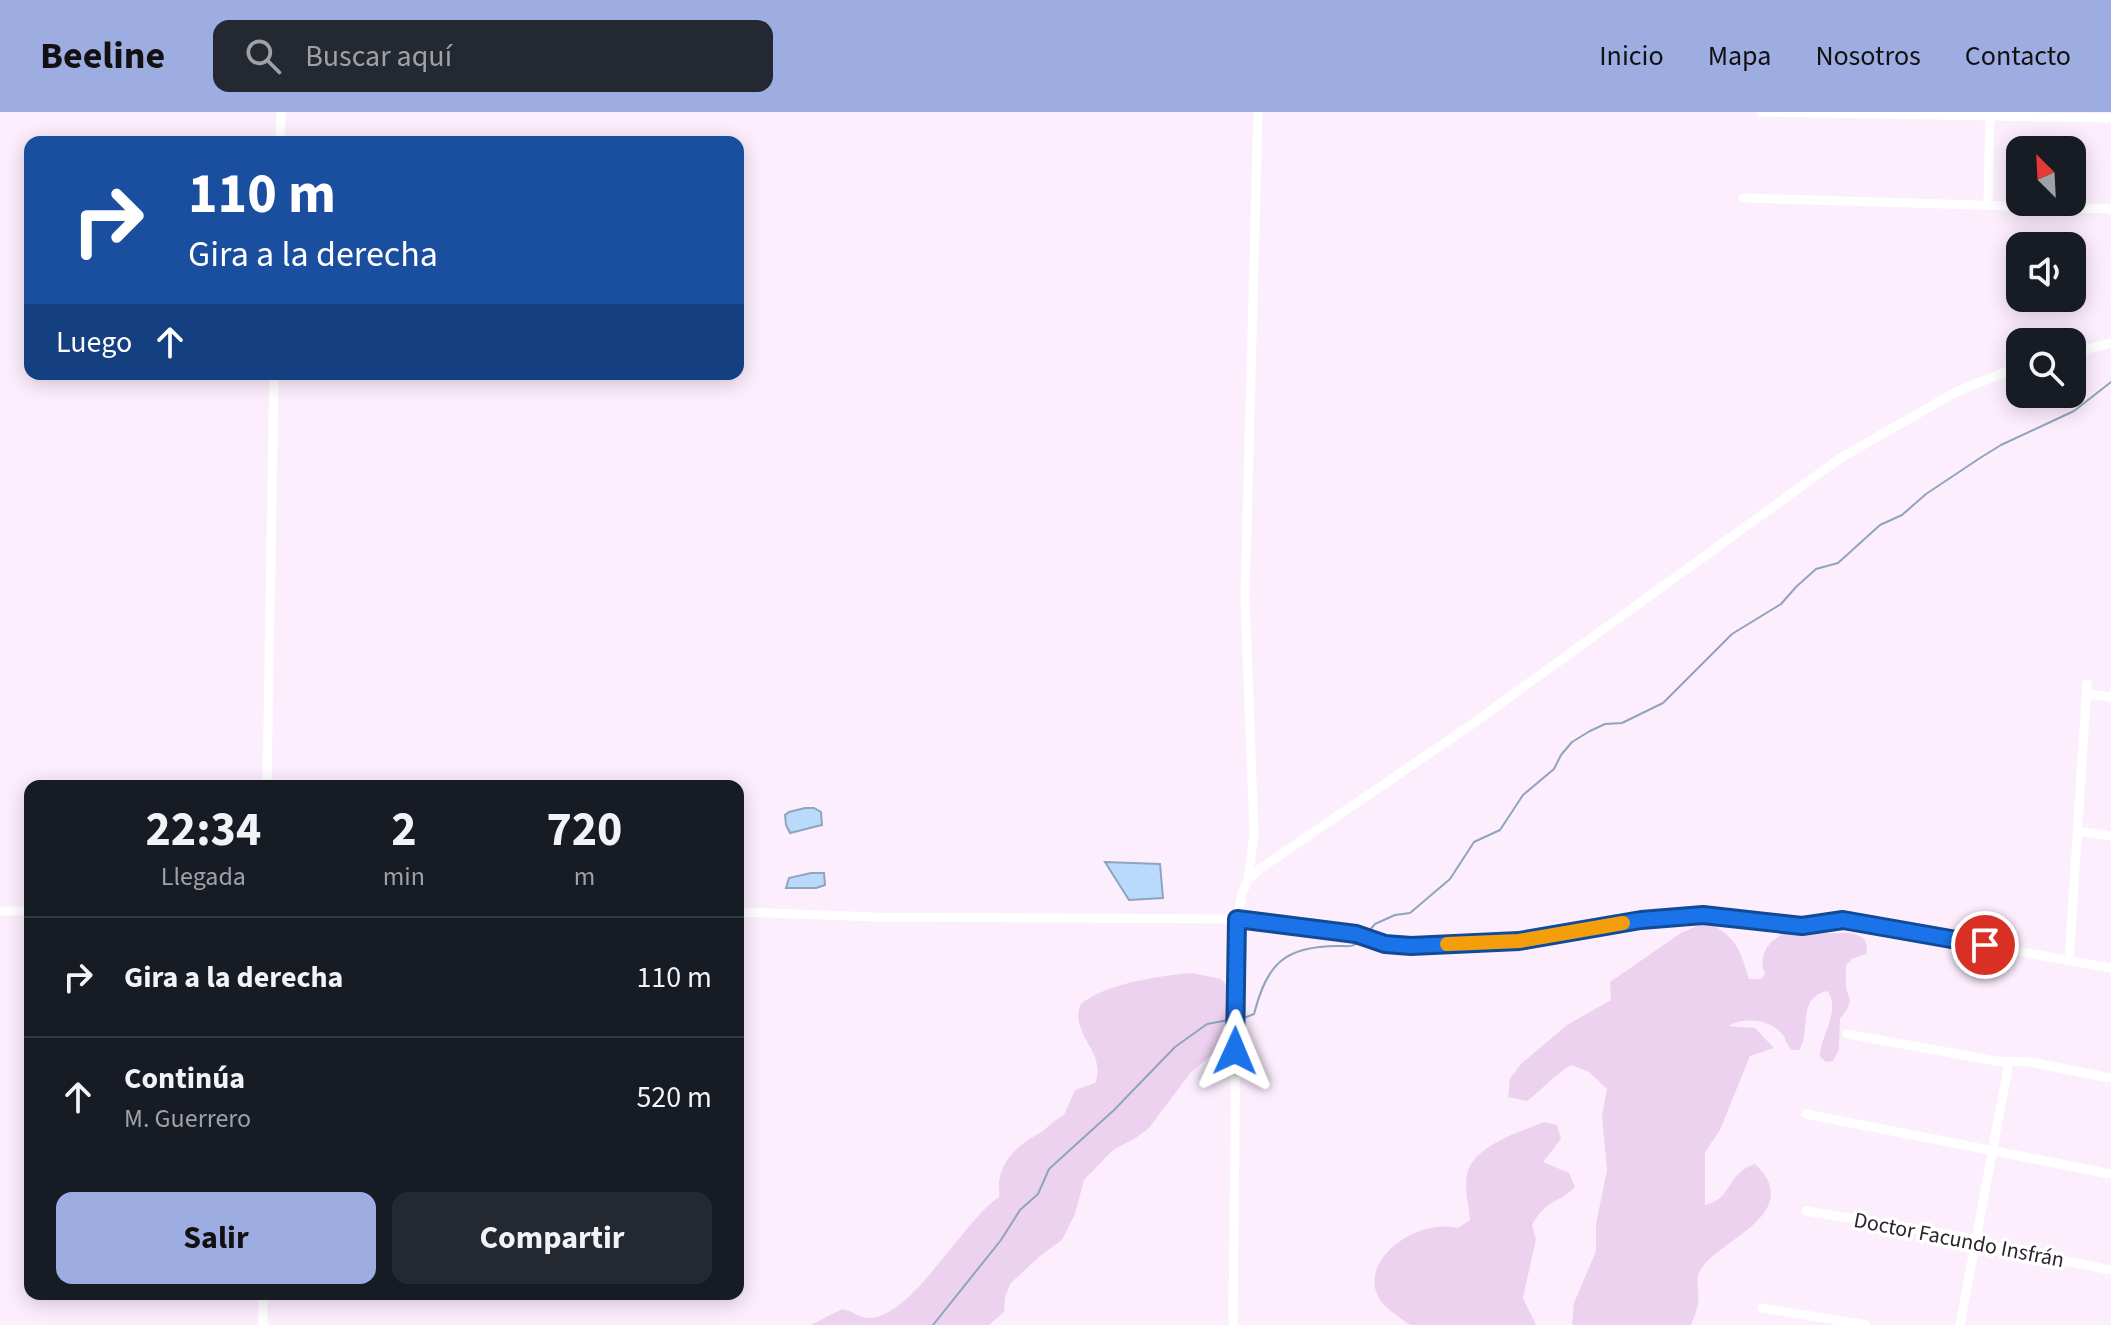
<!DOCTYPE html>
<html lang="es">
<head>
<meta charset="utf-8">
<style>
	:root { --surface:#171b24; --page:#242831; --text:#f1f3f6; --muted:#9ea1a6; --line:#363941; --accent:#9dace1 }
	body { margin:0; font-family:"Source Sans 3",sans-serif; background:var(--page); color:var(--text); height:100vh; display:flex; flex-direction:column; font-size:30px; white-space:nowrap }
	* { box-sizing:border-box; margin:0 }
	p { font-size:26px; color:var(--muted) }
	.icon { flex:none; width:44px; height:44px; fill:none; stroke:currentColor; stroke-width:2; stroke-linecap:round; stroke-linejoin:round }
	.map { position:relative; flex:1; overflow:hidden }
	.panel { position:absolute; left:24px; top:668px; width:720px; height:520px; display:flex; flex-direction:column; background:var(--surface); border-radius:16px; box-shadow:0 4px 20px #0003 }
	.panel>* { flex:none }
	.top-card { position:absolute; left:24px; top:24px; width:720px; height:244px; border-radius:16px; box-shadow:0 4px 20px #0003; background:#1a4fa0; color:#fff; overflow:hidden }
	.needle { width:52px; rotate:336deg }
	.fabs { position:absolute; left:2006px; top:24px; display:grid; gap:16px }
	.fabs a { display:grid; place-items:center; width:80px; height:80px; border-radius:16px; background:var(--surface); box-shadow:0 4px 20px #0003; font-size:40px }
	.pin { position:absolute; display:grid; place-items:center; width:68px; height:68px; color:#fff; margin:-34px; border:4px solid #fff; border-radius:50%; box-shadow:0 2px 8px #0007 }
	.me { position:absolute; width:88px; margin:-44px; rotate:1deg; stroke-linejoin:round; filter:drop-shadow(0 0 6px #0008) }
	.turn { display:flex; align-items:center; gap:28px; height:168px; padding:0 32px; font-size:36px }
	.turn .icon { width:104px; height:104px; stroke-width:2.5 }
	.turn b { display:block; font-size:56px; line-height:68px }
	.then { display:flex; align-items:center; height:76px; padding:0 32px; background:#0003; gap:16px; font-size:30px }
	.eta { display:flex; justify-content:space-evenly; align-items:center; height:136px; text-align:center }
	.eta b { font-size:48px; font-weight:700; line-height:56px }
	.button { display:flex; gap:16px; margin-top:auto; padding:16px 32px }
	.button a { flex:1; height:92px; border-radius:16px; background:var(--accent); color:#111; font-size:32px; font-weight:700; line-height:92px; text-align:center }
	.button a+a { background:var(--page); color:var(--text) }
	ul { padding:0; list-style:none }
	li { display:flex; align-items:center; gap:24px; height:120px; padding:0 32px; border-top:2px solid var(--line) }
	li div { flex:1 }
	li b { display:block; font-size:30px }
	li em { font-style:normal }
	header { display:flex; align-items:center; gap:48px; box-sizing:border-box; height:112px; padding:0 40px; background:var(--accent); color:#111 }
	header strong { font-size:38px }
	nav { display:flex; gap:44px; margin-inline-start:auto; font-size:28px }
	.search { width:560px; height:72px; background:var(--page); display:flex; align-items:center; gap:20px; box-sizing:border-box; padding:0 28px; border-radius:16px; color:var(--muted); font-size:30px }
	.map>svg:first-child { display:block }
</style>
</head>
<body>
<header>
<strong>Beeline</strong>
<div class="search"><svg class="icon" aria-label="search" viewBox="0 0 24 24"><circle cx="10" cy="10" r="6"/><path d="M15 15l6 6"/></svg>Buscar aquí</div>
<nav><a>Inicio</a><a>Mapa</a><a>Nosotros</a><a>Contacto</a></nav>
</header>
<div class="map">
<svg width="2111" height="1213" viewBox="0 0 2111 1213">
	<rect width="100%" height="100%" fill="#fdeefe"/>
	<g fill="#edd2f0">
		<path d="M1708,809c30,20 31,25 41,58h12l4,-5c-10,-22 10,-42 32,-43 11,-1 22,2 32,2 15,1 23,-4 36,7l2,7 -1,7 -14,5 -6,6v22l4,14 -2,7 -8,11 -1,30 -6,12 -7,1 -6,-5c0,-22 21,-44 8,-66 -32,6 -16,39 -29,59h-7c-6,-5 -5,-10 -10,-16 -13,-15 -37,-17 -54,-8l27,2 19,20 -24,8 -30,74 -15,22v53c29,-7 20,-31 50,-41 50,47 -31,75 -52,102 -11,14 -1,27 -6,42 -1,5 -4,11 -6,17h-119l2,-22 22,-52v-27l11,-54 -5,-54 5,-27 -18,-17 -18,-7c-17,10 -28,24 -44,36l-19,-4 2,-19 12,-15 45,-38 44,-25 -1,-18 71,-49z"/>
		<path d="M1192,861l29,6 5,5 3,20 -5,41 -33,27 -42,56 -12,9 -24,13 -29,30 -9,34 -13,26 -22,16 -30,28 -5,14 -1,14 -15,13h-178l31,-16c10,1 18,10 29,9 43,-4 90,-95 128,-121 1,-7 -1,-14 1,-20 5,-21 20,-33 38,-43 8,-4 14,-13 26,-19l11,-25 20,-7c13,-30 -27,-50 -14,-79 23,-20 81,-29 111,-31z"/>
		<path d="M1544,1010l13,3 4,14 -18,23 26,11 6,14c-18,18 -29,12 -43,38l4,14 -13,59 13,27c-31,0 -62,0 -93,0 -9,0 -22,0 -31,0 -5,-1 -11,-7 -16,-10 -57,-37 11,-99 62,-87l12,-8c-1,-14 -6,-31 -3,-45 5,-29 53,-43 77,-53z"/>
	</g>
	<g fill="#b9dafb" stroke="#8fa4bd" stroke-width="2">
		<path d="M805,696h9l7,4 1,13 -32,8 -4,-8 -1,-10 4,-3z"/>
		<path d="M1105,750l55,2 3,34 -34,2z"/>
		<path d="M811,761h13l1,12 -9,3h-30l3,-10z"/>
	</g>
	<g fill="none" stroke-linecap="round" stroke-linejoin="round">
		<g stroke="#8fa4bd" stroke-width="2">
			<path d="M1368,820l7,-8 20,-9 15,-2 40,-34 24,-37 26,-12 23,-35 31,-26 7,-14 11,-13 18,-11 15,-7 17,-1 41,-20 69,-69 49,-30 15,-17 20,-18 22,-6 42,-38 22,-10 24,-21 54,-36 21,-13 73,-34 37,-29"/>
			<path d="M1241,907l13,-5c13,-50 30,-68 84,-68 10,0 15,2 23,-6"/>
			<path d="M933,1213l68,-85 19,-30 18,-16 11,-25 65,-59 61,-63 32,-23 27,-5"/>
		</g>
		<g stroke="#fff" stroke-width="9">
			<path d="M1761,0l350,6"/>
			<path d="M280,30l1,-30"/>
			<path d="M1743,86l368,11"/>
			<path d="M1988,93l2,-93"/>
			<path d="M2072,241l39,-10"/>
			<path d="M2086,582l25,3"/>
			<path d="M267,674l7,-412"/>
			<path d="M2078,719l33,5"/>
			<path d="M1248,768l6,-46 -9,-237 13,-485"/>
			<path d="M0,799h30"/>
			<path d="M738,800l139,5 360,2 119,15 29,10 26,2 108,-5 158,-25 63,1 62,9 41,-6 268,48"/>
			<path d="M2069,848l18,-276"/>
			<path d="M1847,922l149,27 34,1 81,16"/>
			<path d="M1806,1002l305,60"/>
			<path d="M1806,1099l158,26 37,11 110,22"/>
			<path d="M1762,1196l104,17"/>
			<path d="M263,1213v-31"/>
			<path d="M1233,1213l4,-406 5,-25 6,-14 10,-10 210,-143 374,-270 114,-65 64,-26"/>
			<path d="M1960,1213l49,-263"/>
		</g>
	</g>
	<g fill="none" stroke-linecap="round" stroke-linejoin="round">
		<g stroke="#114b97" stroke-width="20">
			<path id="route" d="M1235,939l2,-132 119,15 29,10 26,2 108,-5 122,-21 62,-5 99,11 41,-6 142,25"/>
		</g>
		<use href="#route" stroke="#1a73e8" stroke-width="14"/>
		<path stroke="#f59e0b" stroke-width="14" d="M1447,832l72,-3 104,-18"/>
	</g>
	<g text-anchor="middle" dominant-baseline="central" stroke-width="7" stroke-linejoin="round" paint-order="stroke">
		<g font-size="22" fill="#2c252d" stroke="#fff">
			<text transform="translate(1959 1128) rotate(11)">Doctor Facundo Insfrán</text>
		</g>
	</g>
</svg>
<div class="fabs">
<a><svg class="needle" viewBox="-14 -14 28 28"><path d="M0-13l5 13h-10z" fill="#e53935"/><path d="M0 13l5-13h-10z" fill="#9ea1a6"/></svg></a>
<a><svg class="icon" aria-label="sound" viewBox="0 0 24 24"><path d="M4 9h4l5-4v14l-5-4H4zM17 9q2 3 0 6"/></svg></a>
<a><svg class="icon" aria-label="search" viewBox="0 0 24 24"><circle cx="10" cy="10" r="6"/><path d="M15 15l6 6"/></svg></a>
</div>
<div class="pin" style="left:1985px;top:833px;background:#d93025"><svg class="icon" aria-label="arrive" viewBox="0 0 24 24"><path d="M6 21V4h12l-3 4 3 4H6"/></svg></div>
<svg class="me" style="left:1235px;top:939px" viewBox="-20 -20 40 40"><path d="M0-17L14 15 0 8-14 15z" fill="#1a73e8" stroke="#fff" stroke-width="4"/></svg>
<div class="top-card">
<div class="turn"><svg class="icon" aria-label="right" viewBox="0 0 24 24"><path d="M7 20v-9h11M14 6l5 5-5 5"/></svg><div><b>110 m</b>Gira a la derecha</div></div>
<div class="then">Luego<svg class="icon" aria-label="ahead" viewBox="0 0 24 24"><path d="M12 20V5M6 11l6-6 6 6"/></svg></div>
</div>
<section class="panel">
<div class="eta">
<div><b>22:34</b><p>Llegada</p></div>
<div><b>2</b><p>min</p></div>
<div><b>720</b><p>m</p></div>
</div>
<ul>
<li><svg class="icon" aria-label="right" viewBox="0 0 24 24"><path d="M7 20v-9h11M14 6l5 5-5 5"/></svg><div><b>Gira a la derecha</b></div><em>110 m</em></li>
<li><svg class="icon" aria-label="ahead" viewBox="0 0 24 24"><path d="M12 20V5M6 11l6-6 6 6"/></svg><div><b>Continúa</b><p>M. Guerrero</p></div><em>520 m</em></li>
</ul>
<div class="button"><a>Salir</a><a>Compartir</a></div>
</section>
</div>
</body>
</html>
